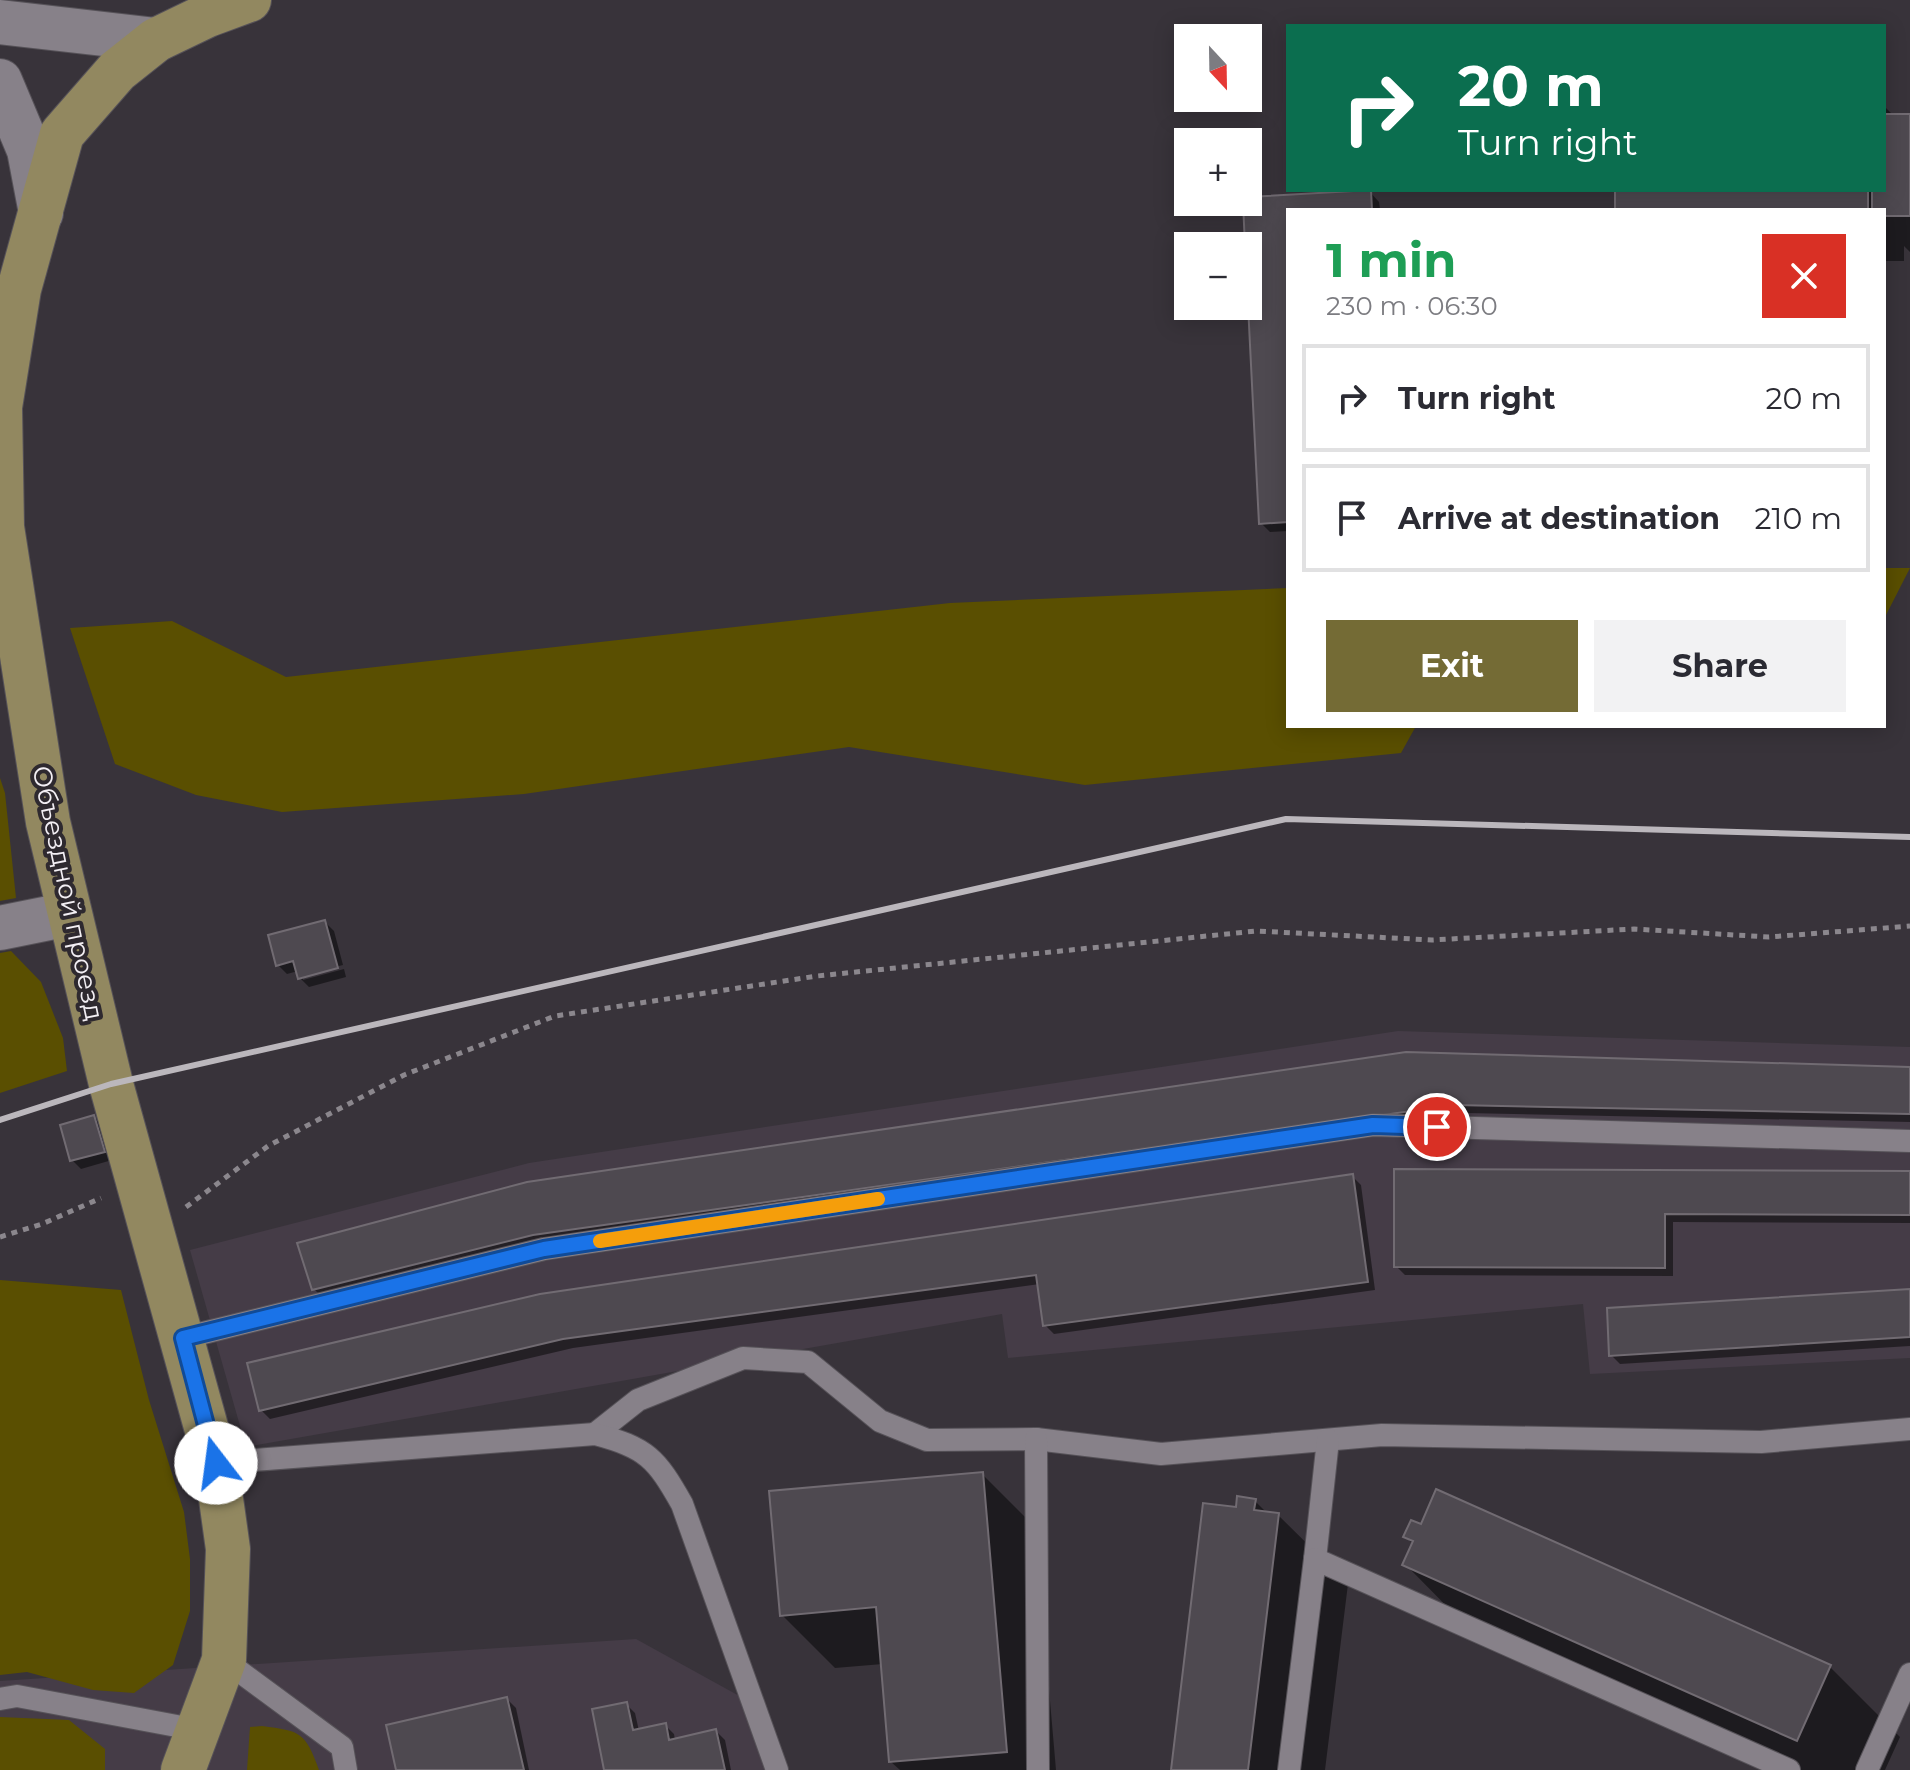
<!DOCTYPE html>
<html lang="en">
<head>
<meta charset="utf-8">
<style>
	:root { --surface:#fff; --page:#f2f2f3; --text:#2b2b33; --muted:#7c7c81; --line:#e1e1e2; --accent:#746b35 }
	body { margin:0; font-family:Montserrat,sans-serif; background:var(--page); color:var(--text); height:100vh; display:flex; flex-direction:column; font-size:30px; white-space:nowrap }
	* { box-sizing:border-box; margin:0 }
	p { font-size:26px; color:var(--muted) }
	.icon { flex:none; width:44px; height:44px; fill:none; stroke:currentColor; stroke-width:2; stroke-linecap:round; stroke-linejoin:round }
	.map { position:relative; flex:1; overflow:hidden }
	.details { position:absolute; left:1286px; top:208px; width:600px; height:520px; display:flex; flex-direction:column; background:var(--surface); border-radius:0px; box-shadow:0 4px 20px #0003 }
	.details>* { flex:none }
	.top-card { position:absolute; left:1286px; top:24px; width:600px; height:168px; border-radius:0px; box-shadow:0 4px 20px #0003; background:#0b6e4f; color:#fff; overflow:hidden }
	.needle { width:52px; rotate:158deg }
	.controls { position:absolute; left:1174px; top:24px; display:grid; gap:16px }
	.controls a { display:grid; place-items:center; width:88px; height:88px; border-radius:0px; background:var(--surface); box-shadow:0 4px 20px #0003; font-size:40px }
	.pin { position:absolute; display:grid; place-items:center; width:68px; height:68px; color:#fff; margin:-34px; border:4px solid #fff; border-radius:50%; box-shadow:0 2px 8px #0007 }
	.me { position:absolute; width:88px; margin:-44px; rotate:345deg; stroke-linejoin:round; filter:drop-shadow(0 0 6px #0008) }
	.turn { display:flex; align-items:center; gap:28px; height:168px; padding:0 40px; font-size:36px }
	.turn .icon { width:104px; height:104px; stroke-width:2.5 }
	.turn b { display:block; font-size:56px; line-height:68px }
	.round { display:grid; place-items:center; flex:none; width:84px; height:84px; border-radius:0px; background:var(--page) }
	.overview { display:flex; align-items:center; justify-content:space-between; height:136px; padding:0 40px }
	h1 { font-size:48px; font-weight:700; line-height:60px; color:#1e9e55 }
	.cta { display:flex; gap:16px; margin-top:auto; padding:16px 40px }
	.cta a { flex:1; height:92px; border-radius:0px; background:var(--accent); color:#fff; font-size:32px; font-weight:700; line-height:92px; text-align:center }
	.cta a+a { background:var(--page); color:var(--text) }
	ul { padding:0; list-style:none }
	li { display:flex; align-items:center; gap:24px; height:108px; margin:0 16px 12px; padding:0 24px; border:4px solid var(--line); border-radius:0px }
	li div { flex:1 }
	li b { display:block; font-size:30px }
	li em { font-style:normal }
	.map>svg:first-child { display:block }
</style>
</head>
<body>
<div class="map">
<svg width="1910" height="1770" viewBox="0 0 1910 1770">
	<rect width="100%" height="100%" fill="#38333a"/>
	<g fill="#453c47">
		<path d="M1398,1031l512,16v311l-320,16 -7,-70 -575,54 -6,-44 -756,133 -56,-197 339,-87z"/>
		<path d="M636,1639l116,64 14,67h-766v-89z"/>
	</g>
	<g fill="#5a4f01">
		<path d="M1884,568h26l-26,51z"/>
		<path d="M1288,588v138h128l-15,27 -316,32 -236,-38 -325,47 -242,18 -86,-17 -81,-31 -45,-136 102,-7 114,56 664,-74z"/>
		<path d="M0,778l5,15 11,105 -16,3z"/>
		<path d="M11,951l30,31 22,56 4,33 -67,22v-140z"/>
		<path d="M0,1280l121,10 28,110 35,112 6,47v52l-17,54 -39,28 -41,-3 -66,-18 -27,3z"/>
		<path d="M0,1717l69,3 36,29v21h-105z"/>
		<path d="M262,1726c39,5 43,6 57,44h-72l3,-43z"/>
	</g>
	<g fill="#0007">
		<path d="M1884,106l10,10h16v136l-6,-6v15h-20v-51h-267v-20h267z"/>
		<path d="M1370,192l9,10 1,8h-92v321l-18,1 -9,-9 -16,-321h3v-3z"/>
		<path d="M325,922l9,9 9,34 -40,10v5l41,-11 2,8 -37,10 -9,-9 -2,-7 -11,3 -9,-9z"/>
		<path d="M1406,1054l504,15v53l-446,-9 -922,130 -219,55 -9,-9 -14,-45z"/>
		<path d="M94,1117l9,9 9,34 -31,9 -9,-9z"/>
		<path d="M1396,1171l514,2v50l-237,-1v54l-268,-1 -9,-9z"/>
		<path d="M1352,1176l9,9 14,105 -321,44 -9,-9 -5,-41 -467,64 -303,71 -9,-9 -11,-46z"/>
		<path d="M1910,1291v55l-290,18 -9,-9z"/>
		<path d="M982,1474l53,53 21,243h-156l-9,-8 -8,-98 -48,4 -53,-53z"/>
		<path d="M1437,1491l393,176 70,70 -15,33h-106l-305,-136 -69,-70 9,-19 -9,-9 17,-9z"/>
		<path d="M1255,1501l12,12 11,2 70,69 -23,186h-152l65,-260z"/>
		<path d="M507,1699l9,9 13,62h-131z"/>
		<path d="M626,1704l9,9 4,18 26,-6 9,9 1,6 41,-9 9,9 6,30h-125z"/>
	</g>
	<g fill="#4e4950" stroke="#716b72" stroke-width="2">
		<path d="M1884,114h26v102h-26v-6h-12v-20h12z"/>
		<path d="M1371,190l1,20h-84v312l-29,2 -11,-219v-59h-3l-2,-44h5v-5z"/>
		<rect x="1615" y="190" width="253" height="20"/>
		<path d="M325,920l13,48 -40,11 -5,-18 -17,5 -8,-31z"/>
		<path d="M1406,1052l504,15v47l-456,-9 -921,130 -221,55 -15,-47 230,-61z"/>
		<path d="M94,1115l11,37 -35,9 -10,-36z"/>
		<path d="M1394,1169l516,2v44l-245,-1v54l-271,-1z"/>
		<path d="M1353,1174l15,108 -325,44 -7,-51 -473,64 -304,72 -12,-48 293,-69z"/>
		<path d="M1910,1289v48l-301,19 -2,-48z"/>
		<path d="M983,1472l24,280 -118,10 -13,-155 -96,9 -11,-125z"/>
		<path d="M1436,1489l395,176 -34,76 -395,-176 11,-24 -10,-4 8,-17 10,4z"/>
		<path d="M1237,1496l19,3 -2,11 25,3 -31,257h-77l32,-267 33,4z"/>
		<path d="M507,1697l17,73h-128l-10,-45z"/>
		<path d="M627,1702l6,28 33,-7 3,17 47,-11 9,41h-121l-12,-61z"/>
	</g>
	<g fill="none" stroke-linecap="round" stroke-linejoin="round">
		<g stroke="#565258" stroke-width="24">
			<g id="service">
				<path d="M183,1338l361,-89 829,-124 537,16"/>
				<path d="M595,1434l43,-34 105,-42 65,4 72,59 47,19 109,-1 125,15 221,-19 379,7 149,-13"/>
				<path d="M1036,1439l2,331"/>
				<path d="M216,1463l379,-29c52,14 61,24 87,70l95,266"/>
				<path d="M1315,1559l13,-119"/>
				<path d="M224,1660l118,87 4,23"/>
				<path d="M0,1699l17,-3 181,34"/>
				<path d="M1289,1770l26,-211 474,211"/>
				<path d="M1867,1770l43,-96"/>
			</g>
		</g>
		<g stroke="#565258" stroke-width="46">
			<g id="minor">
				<path d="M0,22l156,18"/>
				<path d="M0,81l29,69 12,63"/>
				<path d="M0,928l69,-14"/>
			</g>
		</g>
		<g stroke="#565258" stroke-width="46">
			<path id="secondary" d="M183,1770l41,-110 4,-111 -12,-86 -105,-379 -63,-262 -46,-295 -2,-120 19,-118 43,-155 55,-63 39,-31 52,-25 41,-15"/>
		</g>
		<g stroke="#8b878d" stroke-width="5" stroke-dasharray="6 6" stroke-linecap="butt">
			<path d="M186,1207l82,-61 136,-71 151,-59 262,-40 439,-45 176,9 202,-11 135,8 141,-11"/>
			<path d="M0,1237l42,-13 59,-26"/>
		</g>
		<use href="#service" stroke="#878189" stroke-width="22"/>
		<use href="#minor" stroke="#878189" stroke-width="44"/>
		<use href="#secondary" stroke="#928860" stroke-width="44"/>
		<path stroke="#bbb7bc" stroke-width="6" d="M0,1120l111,-36 1175,-265 624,18"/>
	</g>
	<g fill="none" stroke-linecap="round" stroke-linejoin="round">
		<g stroke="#114b97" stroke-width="20">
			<path id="route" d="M216,1463l-33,-125 361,-89 829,-124 64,2"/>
		</g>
		<use href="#route" stroke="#1a73e8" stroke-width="14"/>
		<path stroke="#f59e0b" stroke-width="14" d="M600,1241l278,-42"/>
	</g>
	<g text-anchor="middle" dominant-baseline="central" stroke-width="8" stroke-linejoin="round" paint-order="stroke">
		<g font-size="26" fill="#f3eff4" stroke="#2e292f">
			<text transform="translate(68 893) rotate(78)">Объездной проезд</text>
		</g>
	</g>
</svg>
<div class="controls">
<a><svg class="needle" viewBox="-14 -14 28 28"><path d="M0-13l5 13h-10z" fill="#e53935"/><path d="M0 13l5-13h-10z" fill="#7c7c81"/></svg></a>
<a>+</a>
<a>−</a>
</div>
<div class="pin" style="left:1437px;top:1127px;background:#d93025"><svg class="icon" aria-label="arrive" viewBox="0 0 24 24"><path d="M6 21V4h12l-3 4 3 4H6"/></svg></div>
<svg class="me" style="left:216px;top:1463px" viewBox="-20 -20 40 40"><circle r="19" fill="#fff"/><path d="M0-13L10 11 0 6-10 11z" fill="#1a73e8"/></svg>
<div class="top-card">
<div class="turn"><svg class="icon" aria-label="right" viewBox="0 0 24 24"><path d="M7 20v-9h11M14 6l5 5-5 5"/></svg><div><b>20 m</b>Turn right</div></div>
</div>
<section class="details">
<div class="overview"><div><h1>1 min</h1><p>230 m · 06:30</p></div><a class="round" style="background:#d93025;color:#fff"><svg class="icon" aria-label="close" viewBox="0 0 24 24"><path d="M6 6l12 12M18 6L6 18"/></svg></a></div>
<ul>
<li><svg class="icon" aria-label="right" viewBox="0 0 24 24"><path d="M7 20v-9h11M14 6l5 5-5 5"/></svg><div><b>Turn right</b></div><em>20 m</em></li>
<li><svg class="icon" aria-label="arrive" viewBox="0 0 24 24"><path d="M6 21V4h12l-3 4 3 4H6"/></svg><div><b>Arrive at destination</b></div><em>210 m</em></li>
</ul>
<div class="cta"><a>Exit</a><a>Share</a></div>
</section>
</div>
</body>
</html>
